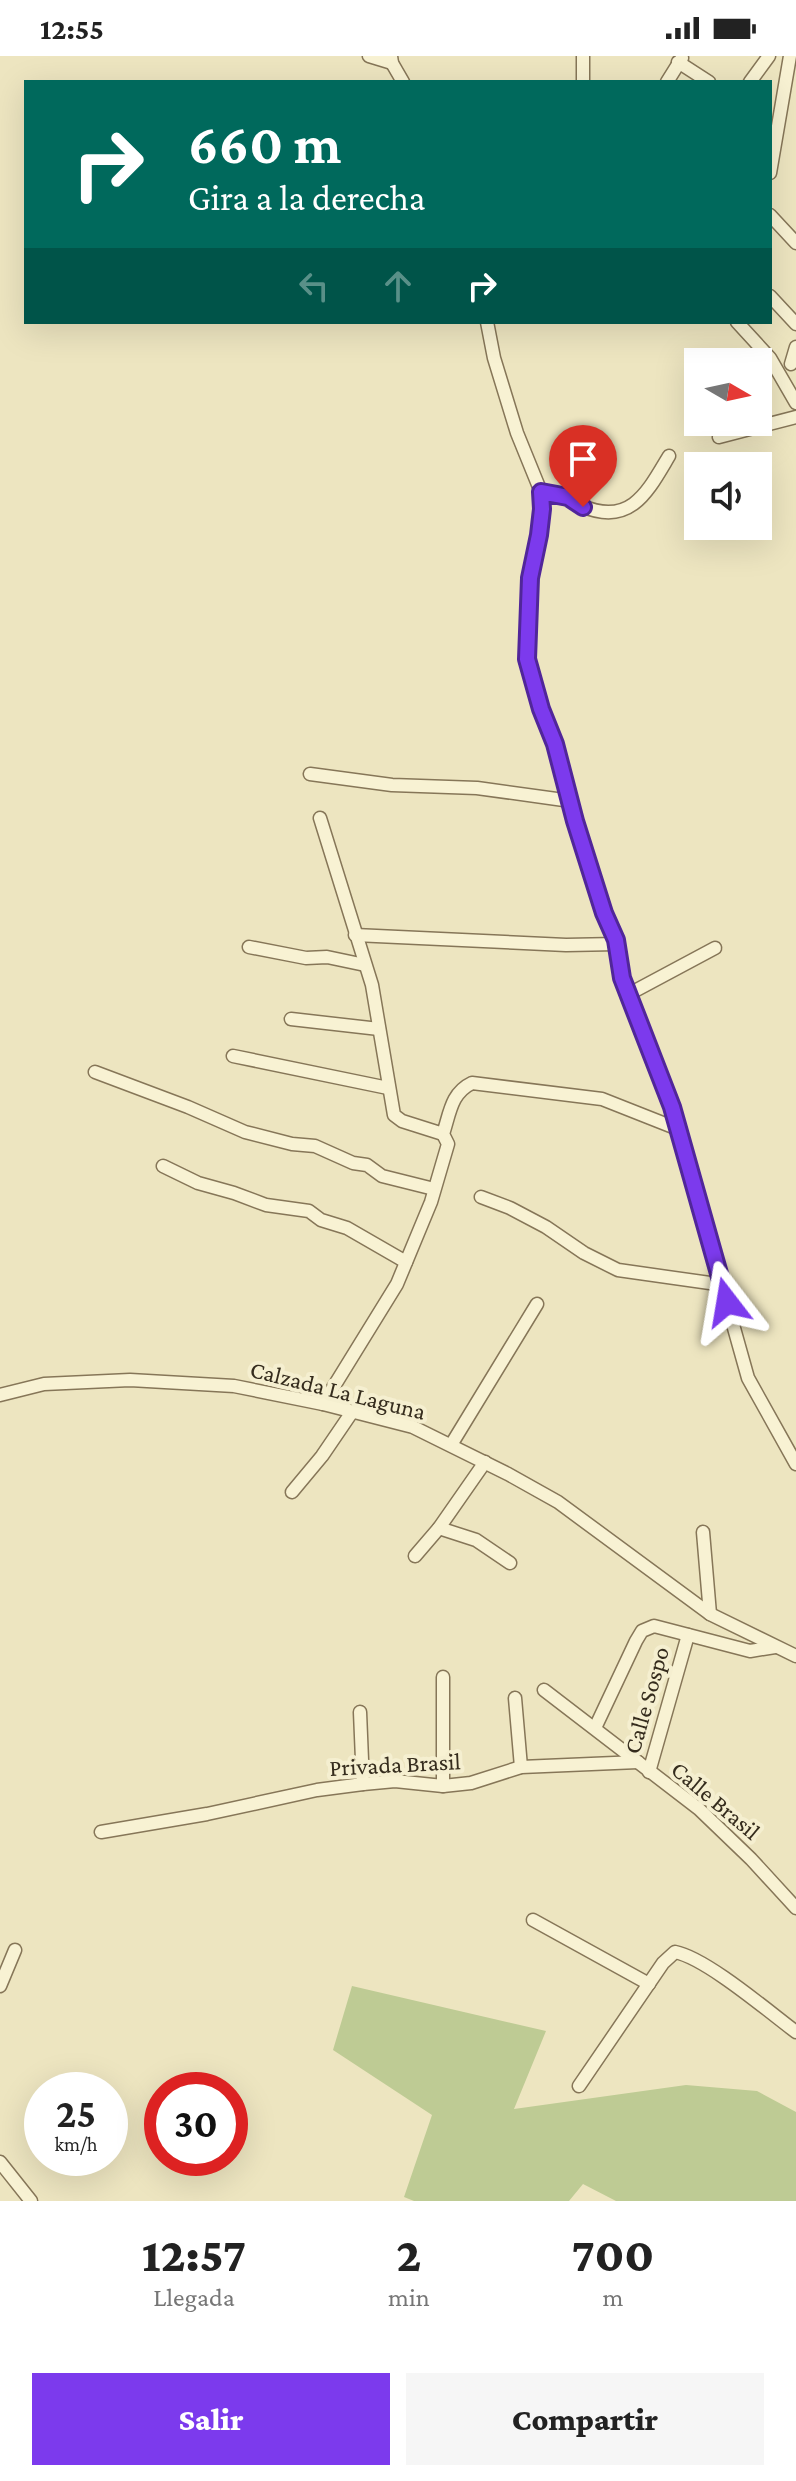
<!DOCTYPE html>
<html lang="es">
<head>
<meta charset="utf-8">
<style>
	:root { --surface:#fff; --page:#f6f6f6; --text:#222; --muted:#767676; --accent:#7c3aed }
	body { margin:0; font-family:"Crimson Pro",serif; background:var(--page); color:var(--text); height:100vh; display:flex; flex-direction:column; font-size:30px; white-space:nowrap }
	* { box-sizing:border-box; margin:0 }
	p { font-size:26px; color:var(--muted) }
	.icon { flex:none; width:44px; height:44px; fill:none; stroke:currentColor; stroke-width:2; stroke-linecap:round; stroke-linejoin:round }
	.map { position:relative; height:2145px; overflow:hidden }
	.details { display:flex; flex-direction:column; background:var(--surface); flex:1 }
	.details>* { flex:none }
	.banner { position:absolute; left:24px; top:24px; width:748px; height:244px; border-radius:0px; box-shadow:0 8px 32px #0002; background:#00695c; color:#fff; overflow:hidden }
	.needle { width:52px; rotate:99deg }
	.buttons { position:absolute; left:684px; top:292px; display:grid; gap:16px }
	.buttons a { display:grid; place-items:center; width:88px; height:88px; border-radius:0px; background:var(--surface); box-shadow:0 8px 32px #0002; font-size:40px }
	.speed { position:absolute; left:24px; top:2016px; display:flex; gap:16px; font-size:40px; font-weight:700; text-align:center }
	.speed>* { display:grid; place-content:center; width:104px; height:104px; border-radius:50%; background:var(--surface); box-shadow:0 8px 32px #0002; line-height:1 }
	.speed small { font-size:20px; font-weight:400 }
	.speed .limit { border:12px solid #d22; background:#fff; color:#111 }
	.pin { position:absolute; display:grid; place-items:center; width:68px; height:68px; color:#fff; margin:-82px -34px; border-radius:50% 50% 50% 0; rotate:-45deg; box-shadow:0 0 8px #0007 }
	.pin .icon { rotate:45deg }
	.me { position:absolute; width:88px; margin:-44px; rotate:346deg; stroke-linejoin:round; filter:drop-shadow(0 0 6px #0008) }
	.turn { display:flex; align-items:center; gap:28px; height:168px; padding:0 32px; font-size:36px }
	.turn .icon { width:104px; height:104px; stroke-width:2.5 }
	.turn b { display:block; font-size:56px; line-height:68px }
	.lanes { display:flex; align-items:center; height:76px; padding:0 32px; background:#0003; justify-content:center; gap:40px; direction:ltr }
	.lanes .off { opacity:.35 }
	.eta { display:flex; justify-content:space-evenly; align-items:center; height:136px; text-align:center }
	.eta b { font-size:48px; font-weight:800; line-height:56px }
	.cta { display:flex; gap:16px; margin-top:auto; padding:16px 32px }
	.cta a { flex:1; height:92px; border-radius:0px; background:var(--accent); color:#fff; font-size:32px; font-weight:800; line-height:92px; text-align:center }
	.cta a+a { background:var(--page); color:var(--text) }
	.status { display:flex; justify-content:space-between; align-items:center; height:56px; padding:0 40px; background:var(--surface); direction:ltr }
	.status svg { height:22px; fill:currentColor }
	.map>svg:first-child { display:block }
</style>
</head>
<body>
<div class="status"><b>12:55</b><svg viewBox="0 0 49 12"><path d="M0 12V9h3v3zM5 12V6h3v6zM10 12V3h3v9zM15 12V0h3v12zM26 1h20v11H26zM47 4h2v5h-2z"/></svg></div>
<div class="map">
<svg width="796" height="2145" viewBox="0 0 796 2145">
	<rect width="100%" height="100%" fill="#ede5c0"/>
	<path fill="#becb94" d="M352,1930l194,45 -32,78 172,-24 71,6 39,21v89h-180l-33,-17 -14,17h-155l-10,-4 28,-82 -99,-65z"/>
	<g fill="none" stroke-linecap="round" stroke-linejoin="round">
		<g stroke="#867658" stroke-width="15">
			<g id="minor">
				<path d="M369,0l23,7"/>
				<path d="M391,0l1,7 11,19"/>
				<path d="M583,0v26"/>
				<path d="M678,6l31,20"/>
				<path d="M667,26l15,-24"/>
				<path d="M750,26l19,-26"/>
				<path d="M770,117l20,-117"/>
				<path d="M770,159l26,28"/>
				<path d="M770,240l26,28"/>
				<path d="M487,266l7,36 23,75 24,59 1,17 -12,69 -3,81 14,50 14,35 20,77 29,92 12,27 6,38 50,129 76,271 48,86"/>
				<path d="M737,266l33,36 26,45"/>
				<path d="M791,308l5,-17"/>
				<path d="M719,381l77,-20"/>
				<path d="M541,436c17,2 26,7 41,14 49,21 66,-15 87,-50"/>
				<path d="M310,718l82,11 85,3 94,13"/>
				<path d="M320,762l52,167 22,130 8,6 41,13"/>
				<path d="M355,879l211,10 51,-1"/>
				<path d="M249,891l57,11 21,-1 38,8"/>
				<path d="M629,938l86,-46"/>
				<path d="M291,963l88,10"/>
				<path d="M233,1000l155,32"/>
				<path d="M95,1016l93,35 57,25 47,12 23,2 38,17 14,2 15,11 52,13"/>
				<path d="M163,1110l35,17 36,10 32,12 43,6 12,9 26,8 59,34"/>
				<path d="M481,1141l29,11 36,19 38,26 34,17 106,15"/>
				<path d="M0,1339l44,-11 86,-4 104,6 89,18 90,23 95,47 50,28 152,112 86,42"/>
				<path d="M323,1348l74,-120 34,-82 17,-58 -5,-10c7,-21 8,-41 29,-51l130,16 76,30"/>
				<path d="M451,1389l86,-141"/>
				<path d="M292,1436l30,-36 30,-44"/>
				<path d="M439,1472l37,12 34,23"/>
				<path d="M703,1476l7,82"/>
				<path d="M415,1500l24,-28 46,-66"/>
				<path d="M443,1621v109"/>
				<path d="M544,1634l155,119 52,50 45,49"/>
				<path d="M515,1642l6,69"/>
				<path d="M360,1656l3,72"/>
				<path d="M595,1672l41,-87 6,-10 12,-5 96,25 25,-4"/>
				<path d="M649,1716l39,-137"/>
				<path d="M101,1776l106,-18 110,-24 46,-6 32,-3 48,5 28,-3 50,-16 117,-5"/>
				<path d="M533,1864l116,64"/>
				<path d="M0,1930l15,-36"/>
				<path d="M579,2030l84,-123 12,-11c31,6 93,59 121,80"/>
				<path d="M0,2106l31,39"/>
			</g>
		</g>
		<use href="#minor" stroke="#f8f2d3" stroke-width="12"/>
	</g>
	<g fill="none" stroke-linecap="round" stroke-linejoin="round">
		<g stroke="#51269a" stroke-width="20">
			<path id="route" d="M583,451l-15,-10 -27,-5 1,17 -3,26 -9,43 -3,81 14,50 14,35 20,77 29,92 12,27 6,38 50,129 55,195"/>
		</g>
		<use href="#route" stroke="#7c3aed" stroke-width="14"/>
	</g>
	<g text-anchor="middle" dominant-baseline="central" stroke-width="8" stroke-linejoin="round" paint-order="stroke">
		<g font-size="24" fill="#352c1d" stroke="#f5efd0">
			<text transform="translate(338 1334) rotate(14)">Calzada La Laguna</text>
			<text transform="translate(646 1644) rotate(-74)">Calle Sospo</text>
			<text transform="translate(395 1708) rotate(-3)">Privada Brasil</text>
			<text transform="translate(716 1744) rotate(40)">Calle Brasil</text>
		</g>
	</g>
</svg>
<div class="buttons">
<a><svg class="needle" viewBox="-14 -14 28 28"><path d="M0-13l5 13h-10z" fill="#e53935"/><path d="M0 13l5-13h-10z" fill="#767676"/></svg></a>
<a><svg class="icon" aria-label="sound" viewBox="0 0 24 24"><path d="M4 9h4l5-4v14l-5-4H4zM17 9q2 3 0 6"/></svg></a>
</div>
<div class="speed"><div>25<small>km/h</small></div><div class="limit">30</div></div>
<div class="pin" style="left:583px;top:451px;background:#d93025"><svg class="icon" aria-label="arrive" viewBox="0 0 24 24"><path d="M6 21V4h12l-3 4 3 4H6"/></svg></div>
<svg class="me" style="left:727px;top:1246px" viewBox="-20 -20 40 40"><path d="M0-17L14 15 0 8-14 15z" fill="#7c3aed" stroke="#fff" stroke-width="4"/></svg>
<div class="banner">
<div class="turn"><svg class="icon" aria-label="right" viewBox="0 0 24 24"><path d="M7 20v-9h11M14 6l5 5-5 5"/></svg><div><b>660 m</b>Gira a la derecha</div></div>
<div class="lanes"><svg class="icon off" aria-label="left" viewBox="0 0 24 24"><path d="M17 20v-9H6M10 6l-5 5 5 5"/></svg><svg class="icon off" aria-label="ahead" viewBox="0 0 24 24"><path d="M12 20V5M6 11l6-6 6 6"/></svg><svg class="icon" aria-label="right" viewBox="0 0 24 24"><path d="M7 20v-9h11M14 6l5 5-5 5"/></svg></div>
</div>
</div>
<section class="details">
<div class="eta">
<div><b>12:57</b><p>Llegada</p></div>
<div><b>2</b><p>min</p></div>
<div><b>700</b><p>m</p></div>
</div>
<div class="cta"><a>Salir</a><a>Compartir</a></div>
</section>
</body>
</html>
